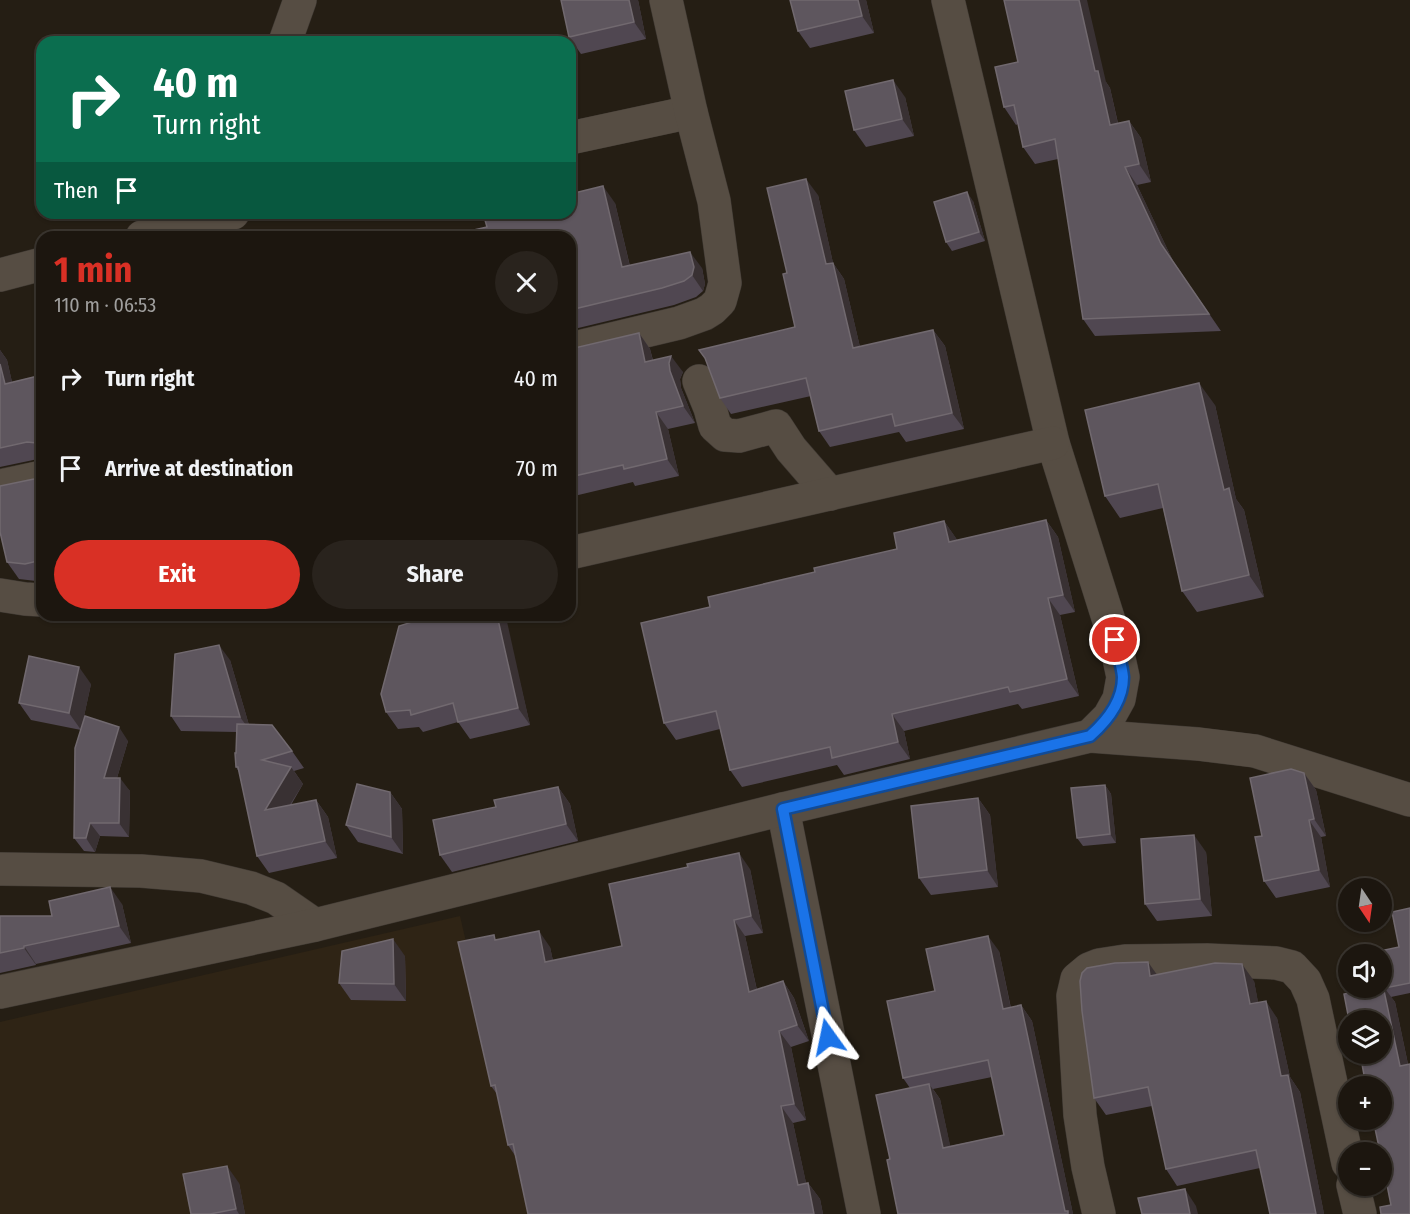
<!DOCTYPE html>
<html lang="en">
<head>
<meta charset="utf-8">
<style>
	:root { --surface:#1c160f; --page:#29231d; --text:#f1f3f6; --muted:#a09f9e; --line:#3a352f; --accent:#d93025 }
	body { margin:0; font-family:"Fira Sans Condensed",sans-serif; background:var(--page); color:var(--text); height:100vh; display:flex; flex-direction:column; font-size:22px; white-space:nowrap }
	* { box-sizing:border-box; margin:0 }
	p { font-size:20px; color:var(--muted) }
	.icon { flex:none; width:33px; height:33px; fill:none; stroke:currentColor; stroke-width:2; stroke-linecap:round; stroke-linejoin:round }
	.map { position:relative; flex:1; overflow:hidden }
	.side { position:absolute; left:36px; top:231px; width:540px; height:390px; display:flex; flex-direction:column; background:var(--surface); border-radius:18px; box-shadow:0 2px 4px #0004,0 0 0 2px var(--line) }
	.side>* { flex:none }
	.banner { position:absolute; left:36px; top:36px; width:540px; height:183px; border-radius:18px; box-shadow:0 2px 4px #0004,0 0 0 2px var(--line); background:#0b6e4f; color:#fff; overflow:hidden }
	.needle { width:39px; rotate:167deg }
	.tools { position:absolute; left:1338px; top:878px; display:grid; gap:12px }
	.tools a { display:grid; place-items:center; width:54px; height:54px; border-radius:50%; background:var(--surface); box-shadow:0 2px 4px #0004,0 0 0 2px var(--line); font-size:30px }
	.pin { position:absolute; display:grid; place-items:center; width:51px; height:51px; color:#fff; margin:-26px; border:3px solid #fff; border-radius:50%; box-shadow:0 2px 6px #0007 }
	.me { position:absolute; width:66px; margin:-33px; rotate:348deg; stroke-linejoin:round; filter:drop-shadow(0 0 4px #0008) }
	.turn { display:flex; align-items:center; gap:21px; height:126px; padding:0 18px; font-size:27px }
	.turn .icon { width:78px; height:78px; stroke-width:2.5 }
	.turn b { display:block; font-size:42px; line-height:51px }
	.then { display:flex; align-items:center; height:57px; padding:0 18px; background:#0003; gap:12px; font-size:22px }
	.round { display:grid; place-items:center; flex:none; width:63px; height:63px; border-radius:32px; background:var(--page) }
	.overview { display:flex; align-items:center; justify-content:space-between; height:102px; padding:0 18px }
	h1 { font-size:36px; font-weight:700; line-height:45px; color:var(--accent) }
	.action { display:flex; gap:12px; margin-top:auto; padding:12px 18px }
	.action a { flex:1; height:69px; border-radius:36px; background:var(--accent); color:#fff; font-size:24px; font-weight:700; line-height:69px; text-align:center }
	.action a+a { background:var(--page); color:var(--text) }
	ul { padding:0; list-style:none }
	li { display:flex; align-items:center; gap:18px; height:90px; padding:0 18px }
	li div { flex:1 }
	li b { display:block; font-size:22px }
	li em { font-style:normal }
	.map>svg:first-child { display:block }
</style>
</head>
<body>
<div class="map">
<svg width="1410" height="1214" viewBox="0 0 1410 1214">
	<rect width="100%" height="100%" fill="#251e14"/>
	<path fill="#2f2415" d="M460,916l69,298h-529v-192z"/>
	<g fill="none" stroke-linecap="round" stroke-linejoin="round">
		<g stroke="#3e3832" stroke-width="34">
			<g id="street">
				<path d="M948,0l105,443 62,197 8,37 -4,22 -10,18 -19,19"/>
				<path d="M285,42l15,-42"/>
				<path d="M570,138l121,-26"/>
				<path d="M142,237l91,-24"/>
				<path d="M0,275l42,-11"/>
				<path d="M570,349l109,-26 25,-9 8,-5 8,-8 5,-18 -11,-82 -23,-89 -25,-112"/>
				<path d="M699,381l11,27 5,18 10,9 14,1 37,-10 15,23 39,45"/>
				<path d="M0,486l42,-9"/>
				<path d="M570,553l483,-110"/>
				<path d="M0,595l25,4 17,1"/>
				<path d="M783,809l81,405"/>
				<path d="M0,869l141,2 60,5 50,12 25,10 39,27"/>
				<path d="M0,992l315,-67 468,-116 307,-73 108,8 57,7 155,49"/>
				<path d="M1353,1185l7,29"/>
				<path d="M1099,1214l-11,-47 -8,-52 -7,-119 4,-17 12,-10 10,-4 26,-4 82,-1 69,3 16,4 13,14 8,18 35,164"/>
			</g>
		</g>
		<use href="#street" stroke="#564d43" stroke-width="33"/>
	</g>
	<g fill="#504751" fill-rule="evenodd">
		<path d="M638,0l8,39 -65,15 -12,-17z"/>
		<path d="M866,0l8,33 -64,15 -12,-17z"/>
		<path d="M1018,62l88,20 4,6 8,35 11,-2 12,17 10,44 -14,3 36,76 48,70 -126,5 -12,-17 -25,-160 -23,5 -12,-17 -5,-23 -2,1 -12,-18z"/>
		<path d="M905,97l9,39 -48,11 -12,-17z"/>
		<path d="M818,195l15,68 11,16 16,68 73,-17 12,16 19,83 -58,13 -7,-10 -69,15 -11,-16 -8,-35 -80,18 -11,-16 -14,-38 -7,-10 96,-23 -8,-54z"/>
		<path d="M973,201l12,40 -33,10 -6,-9z"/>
		<path d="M615,203l15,63 72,2 3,16 -2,7 -7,6 -22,8 -104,25v-93z"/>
		<path d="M639,333l11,16 3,11 30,12 -3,7 1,9 14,35 -27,6 11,47 -44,10 -2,-4 -63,15v-148z"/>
		<path d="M0,350l7,10 5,22 30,-7v84h-4l-38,8z"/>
		<path d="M1215,405l21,94 8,11 20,87 -67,15 -15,-21 -19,-83 -43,10 -15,-22z"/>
		<path d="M42,475v105l-6,1 -17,-2 -12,-17 27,-83z"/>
		<path d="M1046,520l12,17 17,75 -15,3 19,81 -57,13 -4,-5 -114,27 6,28 -66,16 -7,-10 -95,22 -12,-17 -10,-41 -44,11 -12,-17 46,-116 105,-35 82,-23 47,-28 13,19z"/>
		<path d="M434,615h70l26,110 -60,14 -12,-17 -35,10 -4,-5 -21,2 -12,-17z"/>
		<path d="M230,660l19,65 43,26 12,17 -10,3 9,13 -12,21 25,-5 12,17 9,41 -68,15 -12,-17 -18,-84 -3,-5 1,-35 -56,-1 -10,-15z"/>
		<path d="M91,684l-10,46 47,11 -11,37 13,13 -1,46 -29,-1 -5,16 -11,-1 -10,-13 7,-108 -50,-10 -12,-17z"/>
		<path d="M1304,773l12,17 10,46 -5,1 9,50 -54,11 -12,-17 -2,-45z"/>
		<path d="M1105,785l6,9 5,49 -33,3 -6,-8z"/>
		<path d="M558,787l12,17 8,37 -126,31 -12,-17 56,-48z"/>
		<path d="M390,792l12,17 1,45 -45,-12 -12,-17z"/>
		<path d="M978,798l12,17 8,72 -67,8 -12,-17z"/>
		<path d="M1206,852l6,64 -55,5 -12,-17z"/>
		<path d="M750,869l13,64 -18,3 12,54 26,-9 11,17 15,43 -18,6 15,73 -13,3 13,60h2l12,16 3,15h-295l-12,-57 -8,-12 -11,-51 -6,-8 6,-146 53,7 3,14 69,-15z"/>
		<path d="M122,904l9,39 -95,21v1l-36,8v-57h52z"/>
		<path d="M1410,908v85l-19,4 4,5 13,62 -17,141 -23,-216 31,-42z"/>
		<path d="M999,951l12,57 10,-3 11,16 41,193h-175l-8,-55 20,-71 -7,-10 32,-87zM992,1077l12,58 -54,11 -10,-47 -7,-10z"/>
		<path d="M405,956l1,45 -55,-1 -12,-17z"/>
		<path d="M1157,975l97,6 4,22 19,15 13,59 10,15 24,122h-54l-10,-46 -83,18 -11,-17 -14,-63 -46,9 -12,-17z"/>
		<path d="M239,1183l6,31h-54z"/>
	</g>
	<g fill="#393133">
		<path d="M629,0h9l8,39 -12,-17z"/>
		<path d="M858,0h8l8,33 -12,-17z"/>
		<path d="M1079,0h8l19,82 4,6 12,54 -12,-17 -15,-54z"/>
		<path d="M893,80l12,17 9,39 -12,-17z"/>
		<path d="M1129,121l12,17 10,44 -12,-18z"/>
		<path d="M1125,167l12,18 36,76 48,70 -60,-87z"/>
		<path d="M806,179l12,16 15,68 11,16 20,85 -11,-16 -27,-84z"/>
		<path d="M603,186l12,17 19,81 -12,-17z"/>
		<path d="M967,192l6,9 12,40 -6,-9z"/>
		<path d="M690,252l12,16 3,16 -2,7 -11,-16z"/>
		<path d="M933,330l12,16 19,83 -12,-16z"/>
		<path d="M639,333l11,16 7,29 -12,-16z"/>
		<path d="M0,350l7,10 9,40 -11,-16 -5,-20z"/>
		<path d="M671,356l12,16 -3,7 1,9 14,35 -12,-17 -13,-35 -1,-8z"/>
		<path d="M1199,383l16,22 21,94 8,11 20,87 -15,-22 -25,-85z"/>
		<path d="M656,412l12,17 11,47 -12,-17z"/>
		<path d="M1046,520l12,17 17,75 -12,-17z"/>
		<path d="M944,521l12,17 5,21 -12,-17z"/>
		<path d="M1048,598l12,17 19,81 -12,-17z"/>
		<path d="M497,615h7l2,2 24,108 -12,-17z"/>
		<path d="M219,645l11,15 21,72 -11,-15z"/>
		<path d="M79,667l12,17 -10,46 -12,-17z"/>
		<path d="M892,714l12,17 6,28 -12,-17z"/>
		<path d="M119,727l9,14 -15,50 -9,-13z"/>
		<path d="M291,767l12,17 -27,43 -11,-17z"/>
		<path d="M1304,773l12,17 10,46 -12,-17z"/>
		<path d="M120,778l10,13 -1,46 -10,-14z"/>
		<path d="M1105,785l6,9 5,49 -6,-9z"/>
		<path d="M558,787l12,17 8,37 -12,-17z"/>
		<path d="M390,792l12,17 1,45 -12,-17z"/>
		<path d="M978,798l12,17 8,72 -11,-17z"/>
		<path d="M316,800l12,17 9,41 -12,-17z"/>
		<path d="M1309,820l12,17 9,50 -11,-17z"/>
		<path d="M90,823l10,13 -5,16 -9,-14z"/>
		<path d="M1194,835l12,17 6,64 -12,-17z"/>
		<path d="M739,853l11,16 13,64 -12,-17z"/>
		<path d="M110,887l12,17 9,39 -12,-17z"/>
		<path d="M734,920l11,16 16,73 -12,-17z"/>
		<path d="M539,931l11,16 7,32 -12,-17z"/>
		<path d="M988,936l11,15 15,73 -11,-15z"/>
		<path d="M393,939l12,17 1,45 -12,-17z"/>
		<path d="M24,946l12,18v1l-12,-17z"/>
		<path d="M1148,962l12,17 -10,-3z"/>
		<path d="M1242,964l12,17 8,40 -12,-17z"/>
		<path d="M783,981l11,17 15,43 -12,-16z"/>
		<path d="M1383,986l12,16 15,72 -10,-8z"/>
		<path d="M1266,1001l11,17 13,59 10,15 24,122h-8l-35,-138z"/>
		<path d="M1021,1005l11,16 41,193h-6l-2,-3z"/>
		<path d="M779,1031l12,16 15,73 -12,-16z"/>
		<path d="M929,1084l11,15 14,64 -11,-15z"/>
		<path d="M781,1106l12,17 17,78 -12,-16z"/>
		<path d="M227,1166l12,17 6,31h-6l-3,-5z"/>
		<path d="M808,1183l12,16 3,15h-9z"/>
		<path d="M1185,1189l11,17 2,8h-8z"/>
	</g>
	<g fill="#5e565e" stroke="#71696f" stroke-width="1.5">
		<path d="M561,0h68l5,22 -65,15z"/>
		<path d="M790,0h68l4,16 -64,15z"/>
		<path d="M1004,0h75l16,71h3l12,54 19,-4 10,43 -14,3 36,77 48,70 -126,5 -28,-180 -32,8 -9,-42 -10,2 -9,-40 23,-5z"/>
		<path d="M893,80l9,39 -48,11 -9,-39z"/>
		<path d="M806,179l20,85 7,-1 20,85 80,-18 19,83 -57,13 -3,-12 -73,17 -13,-53 -86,20 -15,-40 -6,-8 96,-23 -12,-53 4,-1 -20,-85z"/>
		<path d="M603,186l19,81 68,-15 4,15 -2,8 -8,6 -22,7 -92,22v-73h-127l44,-10 -2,-7 30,-7h55v-19z"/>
		<path d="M967,192l12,40 -33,10 -12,-40z"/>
		<path d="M639,333l6,29 26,-6 -2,7 1,8 13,35 -27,6 11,47 -43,10 -1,-4 -53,12v-128z"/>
		<path d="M0,364l5,20 37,-9v72l-5,-4 -10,-1 -27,6z"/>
		<path d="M1199,383l25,107 5,-2 20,87 -67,16 -24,-107 -53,12 -20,-86z"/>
		<path d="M42,475v85l-17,4 -18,-2 -7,-30v-46l34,-7z"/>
		<path d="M1046,520l17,75 -15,3 19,81 -57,13 -2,-5 -116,27 6,28 -66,16 -2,-11 -100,23 -14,-59 -52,12 -23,-100 69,-16 -2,-10 107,-25 -1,-4 83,-19 -3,-16 50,-12 5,21z"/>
		<path d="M434,615h63l21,93 -60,14 -5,-19 -42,12 -1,-5 -24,2 -5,-18 18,-68z"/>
		<path d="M219,645l21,72 -69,-1 4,-62z"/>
		<path d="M29,656l50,11 -10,46 -50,-10z"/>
		<path d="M85,716l34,11 -15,51h16l-1,45h-29l-4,15h-12l1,-90z"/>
		<path d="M237,724l35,1 20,26 -30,9 29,7 -26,43 51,-10 9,41 -68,15 -19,-89h-2l-1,-14h1z"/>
		<path d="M1291,769l13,4 10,46 -5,1 10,50 -55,11 -9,-44 7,-1 -12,-58z"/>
		<path d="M357,784l33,8 1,45 -45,-12z"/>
		<path d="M1105,785l5,49 -33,4 -6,-50z"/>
		<path d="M558,787l8,37 -126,31 -7,-35 63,-13 -2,-7z"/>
		<path d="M978,798l9,72 -68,8 -8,-72z"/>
		<path d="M1194,835l6,64 -55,5 -4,-65z"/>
		<path d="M739,853l12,63 -17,4 15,72 34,-11 14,44 -18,6 15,73 -13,2 17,79 10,-2 6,31h-286l-15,-70 -5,1 -13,-60 -4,1 -33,-144 36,-7 1,5 44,-9 6,31 77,-16 -13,-62 79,-17 -1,-3z"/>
		<path d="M110,887l9,39 -95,20v2l-24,5v-37h52l-3,-15z"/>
		<path d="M1410,908v75l-25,5 -2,-2h-1v-32h-16l33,-7 -7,-35z"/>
		<path d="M988,936l15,73 18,-4 44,206h3v3h-170l-11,-54 3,-1 -14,-64 53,-11 14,64 61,-13 -16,-75 -85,18 -16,-77 48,-10 -9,-42z"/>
		<path d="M393,939l1,45 -55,-1 3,-32z"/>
		<path d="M1148,962l2,14 65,-13 27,1 8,40 16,-3 15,75 7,-1 28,139h-46l-14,-64 -90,19 -18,-82 -54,11 -12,-87 -2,-30 2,-8 5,-5 28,-5z"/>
		<path d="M1382,986h1l17,80 10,-2v150h-29l-1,-7 11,-2 -9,-45v-8h-2l-7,-33h9v-33h-16l-6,-33h22v-33h-33l-5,-26z"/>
		<path d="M1367,987h12l-11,2z"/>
		<path d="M227,1166l9,43 -26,5h-19l-8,-40z"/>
		<path d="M1185,1189l5,25h-48l-4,-16z"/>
	</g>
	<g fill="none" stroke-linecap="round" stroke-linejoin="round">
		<g stroke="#114b97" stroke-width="15">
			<path id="route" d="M828,1037l-45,-228 307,-73c17,-15 33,-35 33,-59 -1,-12 -6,-26 -8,-37"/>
		</g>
		<use href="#route" stroke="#1a73e8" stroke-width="10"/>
	</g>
</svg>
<div class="tools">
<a><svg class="needle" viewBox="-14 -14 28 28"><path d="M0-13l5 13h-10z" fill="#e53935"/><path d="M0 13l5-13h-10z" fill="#a09f9e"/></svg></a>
<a><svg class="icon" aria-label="sound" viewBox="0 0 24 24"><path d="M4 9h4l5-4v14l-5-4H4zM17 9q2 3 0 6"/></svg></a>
<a><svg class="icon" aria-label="layers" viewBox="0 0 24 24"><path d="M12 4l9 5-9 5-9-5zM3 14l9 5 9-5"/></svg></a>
<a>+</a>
<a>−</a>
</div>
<div class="pin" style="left:1115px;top:640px;background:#d93025"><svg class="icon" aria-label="arrive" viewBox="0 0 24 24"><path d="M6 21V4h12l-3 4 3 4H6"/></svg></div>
<svg class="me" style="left:828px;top:1037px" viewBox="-20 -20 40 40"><path d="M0-17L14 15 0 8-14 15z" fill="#1a73e8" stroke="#fff" stroke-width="4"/></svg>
<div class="banner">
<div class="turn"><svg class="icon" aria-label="right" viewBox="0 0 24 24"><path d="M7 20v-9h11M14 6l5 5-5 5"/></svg><div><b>40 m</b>Turn right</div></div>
<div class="then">Then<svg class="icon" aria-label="arrive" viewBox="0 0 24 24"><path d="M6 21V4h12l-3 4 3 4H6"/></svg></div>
</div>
<section class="side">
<div class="overview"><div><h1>1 min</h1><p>110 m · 06:53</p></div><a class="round"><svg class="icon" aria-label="close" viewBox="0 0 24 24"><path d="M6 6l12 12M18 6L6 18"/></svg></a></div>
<ul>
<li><svg class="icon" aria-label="right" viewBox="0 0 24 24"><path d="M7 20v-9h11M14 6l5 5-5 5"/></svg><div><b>Turn right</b></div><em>40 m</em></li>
<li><svg class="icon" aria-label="arrive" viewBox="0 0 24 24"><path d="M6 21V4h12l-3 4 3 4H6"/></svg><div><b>Arrive at destination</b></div><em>70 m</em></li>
</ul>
<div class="action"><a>Exit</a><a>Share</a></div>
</section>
</div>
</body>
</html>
